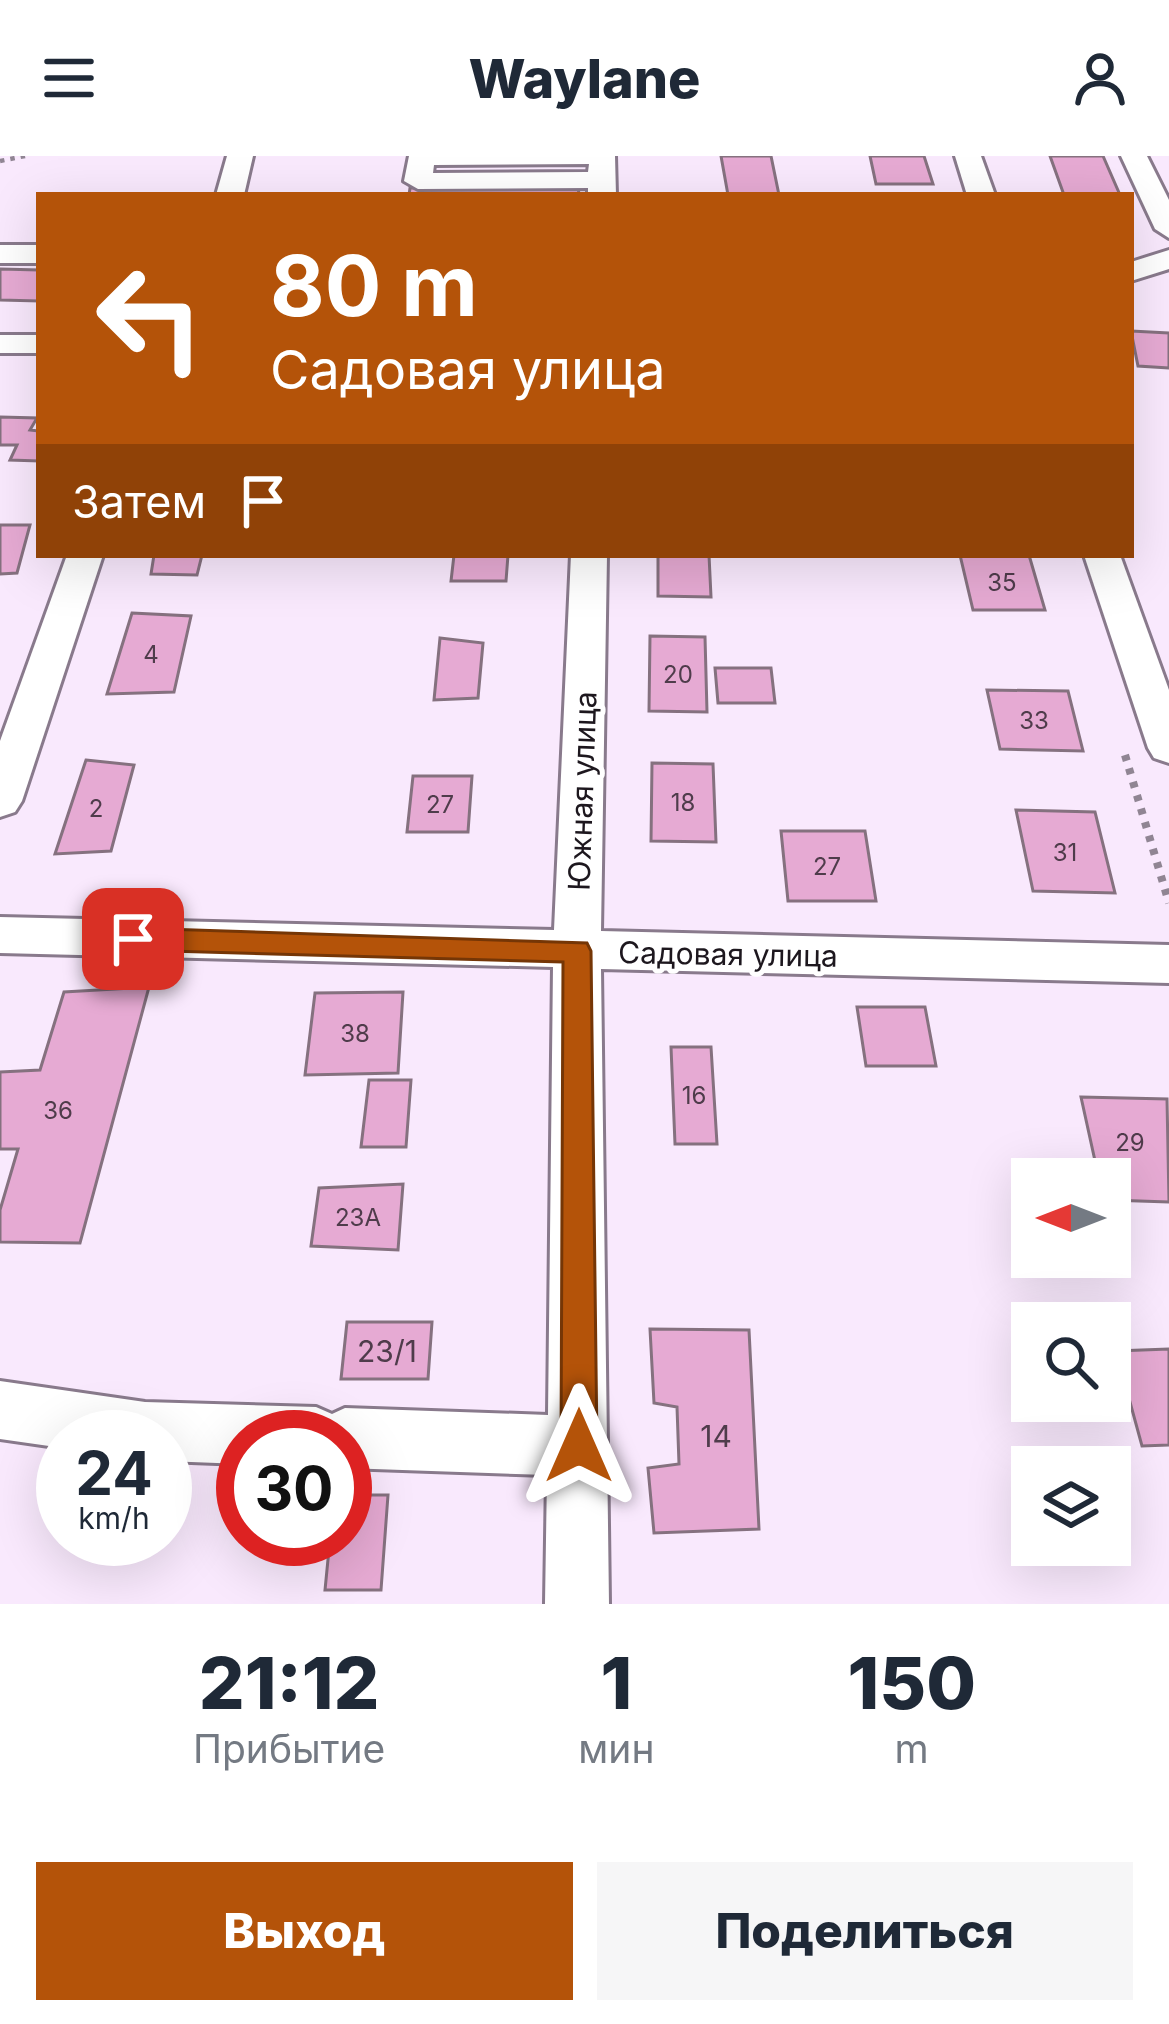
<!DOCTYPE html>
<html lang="ru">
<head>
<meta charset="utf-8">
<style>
	:root { --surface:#fff; --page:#f6f6f7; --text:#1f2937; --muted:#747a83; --accent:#b45309 }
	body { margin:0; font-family:Inter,sans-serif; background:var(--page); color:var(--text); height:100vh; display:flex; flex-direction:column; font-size:45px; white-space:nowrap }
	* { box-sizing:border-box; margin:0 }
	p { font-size:39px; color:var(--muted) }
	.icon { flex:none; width:66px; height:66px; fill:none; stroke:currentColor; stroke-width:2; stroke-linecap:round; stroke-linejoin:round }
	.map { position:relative; height:1448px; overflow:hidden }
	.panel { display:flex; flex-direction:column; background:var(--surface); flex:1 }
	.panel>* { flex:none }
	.guide { position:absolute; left:36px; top:36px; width:1098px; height:366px; border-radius:0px; box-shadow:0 12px 48px #0002; background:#b45309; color:#fff; overflow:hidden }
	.needle { width:78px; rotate:270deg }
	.buttons { position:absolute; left:1011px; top:1002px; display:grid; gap:24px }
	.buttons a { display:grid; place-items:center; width:120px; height:120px; border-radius:0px; background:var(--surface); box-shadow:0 12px 48px #0002; font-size:60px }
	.speed { position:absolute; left:36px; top:1254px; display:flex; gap:24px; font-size:60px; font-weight:700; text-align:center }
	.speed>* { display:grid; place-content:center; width:156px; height:156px; border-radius:50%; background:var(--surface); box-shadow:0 12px 48px #0002; line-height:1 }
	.speed small { font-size:30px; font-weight:400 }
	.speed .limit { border:18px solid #d22; background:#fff; color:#111 }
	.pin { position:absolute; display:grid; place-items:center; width:102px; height:102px; color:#fff; margin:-51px; border-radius:24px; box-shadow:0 6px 18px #0006 }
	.me { position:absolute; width:132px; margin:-66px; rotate:0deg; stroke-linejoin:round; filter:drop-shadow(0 0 9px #0008) }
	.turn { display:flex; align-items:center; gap:42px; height:252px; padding:0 36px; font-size:54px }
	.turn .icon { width:156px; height:156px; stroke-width:2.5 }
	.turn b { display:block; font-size:84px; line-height:102px }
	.then { display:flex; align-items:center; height:114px; padding:0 36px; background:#0003; gap:24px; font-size:45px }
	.eta { display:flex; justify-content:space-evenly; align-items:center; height:204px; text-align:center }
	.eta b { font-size:72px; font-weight:800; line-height:84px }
	.primary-button { display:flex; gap:24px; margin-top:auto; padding:24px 36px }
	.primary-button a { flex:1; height:138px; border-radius:0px; background:var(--accent); color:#fff; font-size:48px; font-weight:800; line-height:138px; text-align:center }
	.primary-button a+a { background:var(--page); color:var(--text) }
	header { display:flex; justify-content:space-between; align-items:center; height:156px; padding:0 36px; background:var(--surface); font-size:54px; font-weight:800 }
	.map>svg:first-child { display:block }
</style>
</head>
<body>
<header><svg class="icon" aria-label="menu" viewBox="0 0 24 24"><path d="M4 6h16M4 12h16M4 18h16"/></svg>Waylane<svg class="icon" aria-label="person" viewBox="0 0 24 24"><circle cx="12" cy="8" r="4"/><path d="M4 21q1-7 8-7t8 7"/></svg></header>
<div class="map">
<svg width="1169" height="1448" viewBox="0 0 1169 1448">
	<rect width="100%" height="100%" fill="#f9e9fd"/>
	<g fill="#e6aad3" stroke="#85717f" stroke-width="3">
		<path d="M721,0h50l8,39h-51z"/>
		<path d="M870,0h54l9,28h-57z"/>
		<path d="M1050,0h53l17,39h-56z"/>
		<path d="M578,30l1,9h-170l1,-7z"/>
		<path d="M0,113l39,1v31l-39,-1z"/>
		<path d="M1131,175l38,2v35l-31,-2z"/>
		<path d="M0,261l37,1 -7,12 9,1v30l-29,-1 7,-15h-17z"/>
		<path d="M0,369h30l-13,48 -17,1z"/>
		<path d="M154,399h48l-5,20 -46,-1z"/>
		<path d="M454,399h54l-2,26h-55z"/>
		<path d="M658,399h51l2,42 -53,-1z"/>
		<path d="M960,399h69l16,55h-72z"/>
		<path d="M132,457l59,3 -17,76 -67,2z"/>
		<path d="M650,480l55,1 2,75 -58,-1z"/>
		<path d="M440,482l43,5 -5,55 -44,2z"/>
		<path d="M715,512h56l4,35h-57z"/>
		<path d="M987,534l81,1 15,60 -83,-2z"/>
		<path d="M86,604l48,5 -23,86 -56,3z"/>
		<path d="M652,607l61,1 3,78 -65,-1z"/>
		<path d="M413,620h59l-4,56h-61z"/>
		<path d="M1016,654l79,2 20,81 -82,-2z"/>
		<path d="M781,675h84l11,70h-88z"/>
		<path d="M149,831l-69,256 -80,-1v-32l18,-61h-18v-77l40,-2 24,-78z"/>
		<path d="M403,836l-5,81 -93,2 10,-82z"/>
		<path d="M857,851h68l11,59h-70z"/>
		<path d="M671,891h40l6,97h-42z"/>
		<path d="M369,924h42l-5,67h-45z"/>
		<path d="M1081,941l86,2 2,103 -59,-2v-21h-11z"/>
		<path d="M403,1028l-5,66 -87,-4 8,-58z"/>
		<path d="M347,1166h85l-4,57h-87z"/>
		<path d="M650,1173l99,1 10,199 -105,4 -6,-65 31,-4 -2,-57 -23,-4z"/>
		<path d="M1169,1193v96l-27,1 -26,-95z"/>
		<path d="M345,1339h43l-7,95h-56l5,-51h15z"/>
	</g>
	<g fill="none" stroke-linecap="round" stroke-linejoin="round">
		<g stroke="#897a8c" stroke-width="6">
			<g id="minor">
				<path d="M227,0h26l-9,39h-28z"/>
				<path d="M409,0h206l1,39h-28v-7l-170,1 -14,-8zM589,8l-1,8 -155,1 1,-8z"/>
				<path d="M955,0h26l14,39h-28z"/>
				<path d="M1121,0h26l22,44v38l-14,-9z"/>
				<rect x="0" y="89" width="39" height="18"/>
				<path d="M1169,94v19l-38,12v-19z"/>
				<rect x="0" y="179" width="39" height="18"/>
				<path d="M67,399h36l-81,246 -7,11 -15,5v-76z"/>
				<path d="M571,399h36l-6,376 568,14v38l-568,-14 8,635h-64l2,-129 -202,-7v-31h-102v27l-78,-3v-24h-102v11l-63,-9v-58l145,21 171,5 16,7 13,-6 203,7 5,-448 -553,-14v-36l554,13z"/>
				<path d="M1084,399h36l49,135v73l-15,-5 -6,-10z"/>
			</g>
		</g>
		<path stroke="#908593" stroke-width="4.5" stroke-dasharray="4.5 6" stroke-linecap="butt" d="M0,5l25,-5"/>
		<path stroke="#908593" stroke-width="8" stroke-dasharray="6 8" stroke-linecap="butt" d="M1125,599l44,148"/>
		<use href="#minor" fill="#fff" fill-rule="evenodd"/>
	</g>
	<path fill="#b45309" stroke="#753606" stroke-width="3" d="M133,772l454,15 4,8 6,495 -5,12 -13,6 -13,-6 -5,-12 2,-484 -430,-12 -10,-3 -4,-8 4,-8z"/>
	<g text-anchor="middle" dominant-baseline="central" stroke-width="10" stroke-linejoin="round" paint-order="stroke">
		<g font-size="24" fill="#4f3c4b">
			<text x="1002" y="426">35</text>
			<text x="151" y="498">4</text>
			<text x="678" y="518">20</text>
			<text x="1034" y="564">33</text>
			<text x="683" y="646">18</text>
			<text x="440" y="648">27</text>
			<text x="96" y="652">2</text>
			<text x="1065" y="696">31</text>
			<text x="827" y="710">27</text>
			<text x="355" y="877">38</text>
			<text x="694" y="939">16</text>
			<text x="58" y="954">36</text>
			<text x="1130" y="986">29</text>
			<text x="358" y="1061">23А</text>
		</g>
		<g font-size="30" fill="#1d171e" stroke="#fff">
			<text transform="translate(582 635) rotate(-88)">Южная улица</text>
			<text transform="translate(728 798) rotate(1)">Садовая улица</text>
		</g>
		<g font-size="30" fill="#4f3c4b">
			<text x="387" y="1195">23/1</text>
			<text x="716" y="1280">14</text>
		</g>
	</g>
</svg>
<div class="buttons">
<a><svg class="needle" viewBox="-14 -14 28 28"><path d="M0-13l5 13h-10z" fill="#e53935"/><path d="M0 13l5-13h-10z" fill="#747a83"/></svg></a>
<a><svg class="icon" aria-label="search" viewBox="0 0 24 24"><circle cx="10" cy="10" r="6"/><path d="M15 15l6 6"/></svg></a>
<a><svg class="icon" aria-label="layers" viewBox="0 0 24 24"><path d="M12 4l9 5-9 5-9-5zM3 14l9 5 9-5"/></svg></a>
</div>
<div class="speed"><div>24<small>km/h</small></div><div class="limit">30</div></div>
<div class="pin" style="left:133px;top:783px;background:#d93025"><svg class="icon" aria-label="arrive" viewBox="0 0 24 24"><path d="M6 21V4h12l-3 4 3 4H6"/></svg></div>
<svg class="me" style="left:579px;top:1290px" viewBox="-20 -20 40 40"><path d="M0-17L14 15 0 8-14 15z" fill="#b45309" stroke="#fff" stroke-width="4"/></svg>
<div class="guide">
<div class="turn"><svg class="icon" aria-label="left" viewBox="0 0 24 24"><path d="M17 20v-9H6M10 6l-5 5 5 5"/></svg><div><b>80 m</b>Садовая улица</div></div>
<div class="then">Затем<svg class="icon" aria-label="arrive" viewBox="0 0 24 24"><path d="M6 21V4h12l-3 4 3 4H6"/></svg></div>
</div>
</div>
<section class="panel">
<div class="eta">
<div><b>21:12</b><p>Прибытие</p></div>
<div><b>1</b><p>мин</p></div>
<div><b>150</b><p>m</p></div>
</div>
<div class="primary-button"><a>Выход</a><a>Поделиться</a></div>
</section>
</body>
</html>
